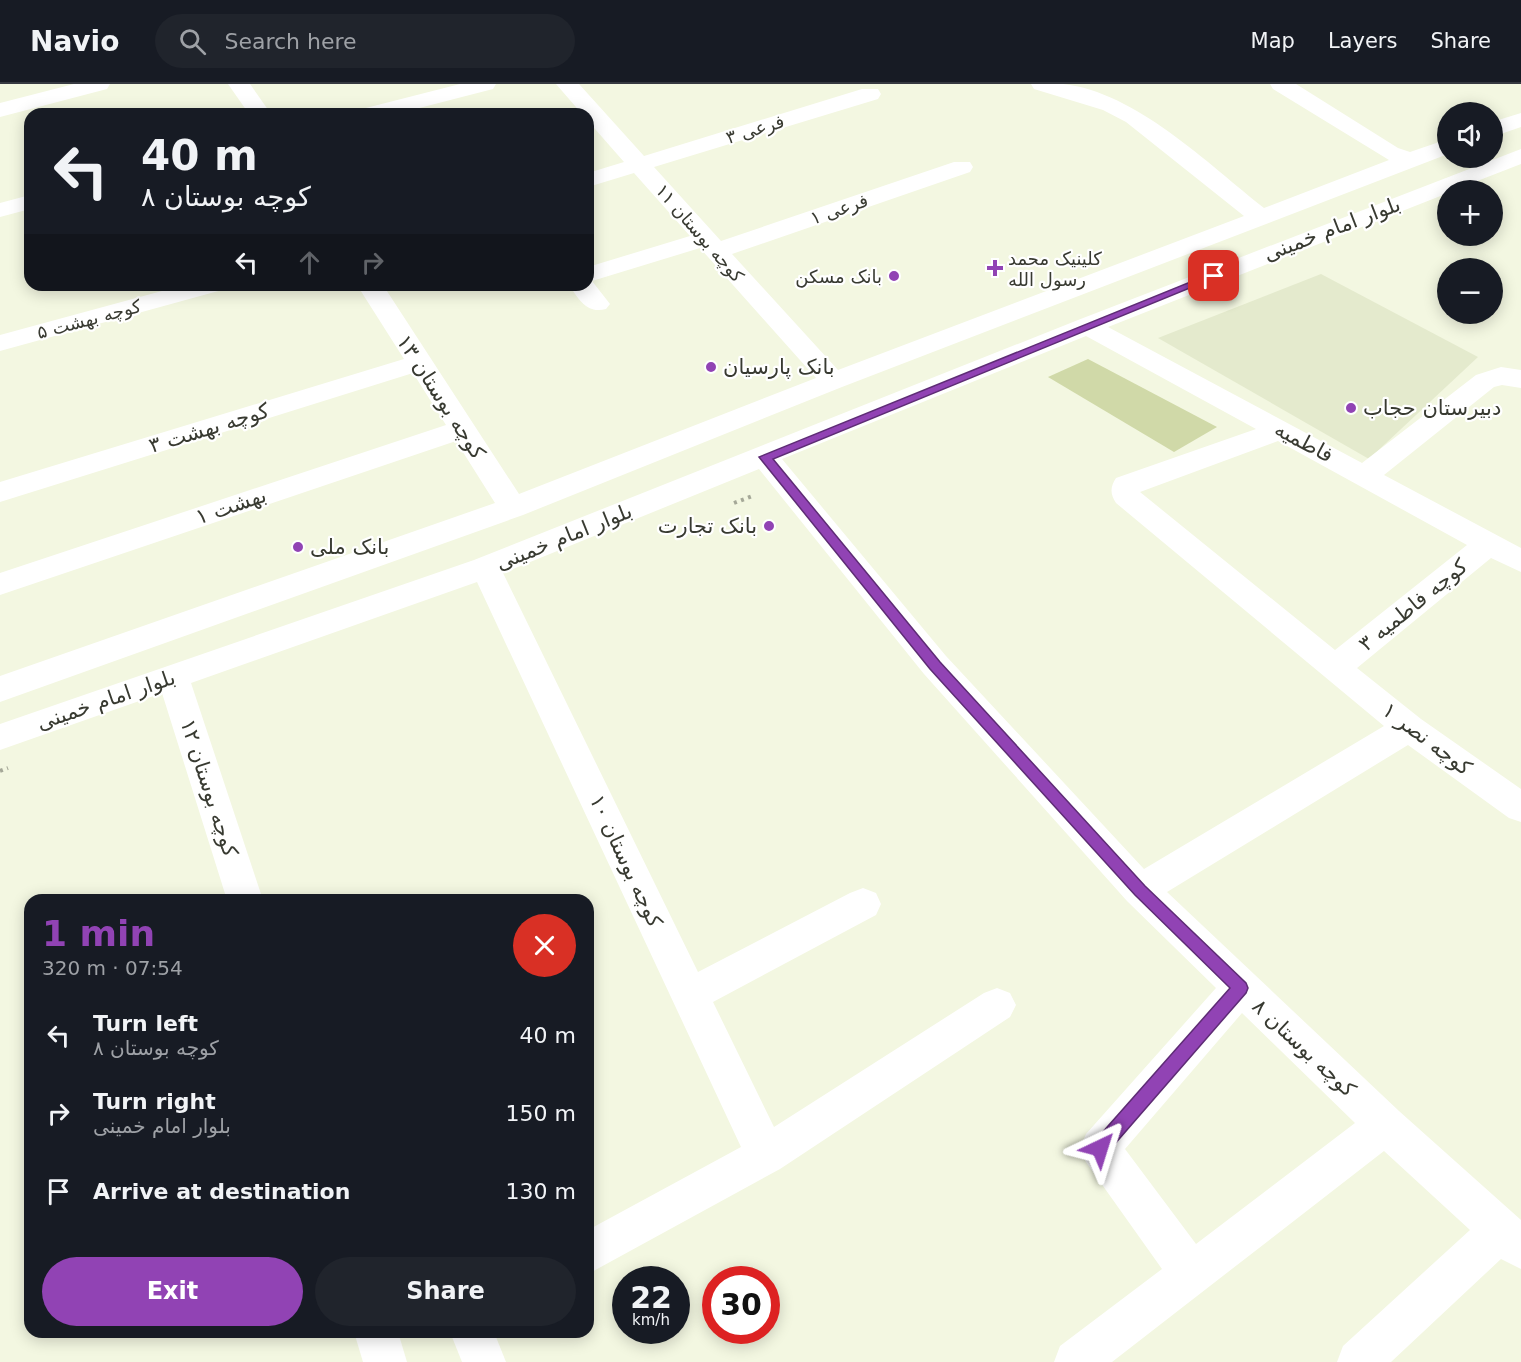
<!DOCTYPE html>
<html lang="en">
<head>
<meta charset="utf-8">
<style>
	:root { --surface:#171b24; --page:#20242c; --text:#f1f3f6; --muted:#9ea1a6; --line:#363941; --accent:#9143b4 }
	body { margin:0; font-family:"DejaVu Sans",Vazirmatn,sans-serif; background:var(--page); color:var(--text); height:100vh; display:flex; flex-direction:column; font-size:22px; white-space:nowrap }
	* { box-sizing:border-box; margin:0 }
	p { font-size:20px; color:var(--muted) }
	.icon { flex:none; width:33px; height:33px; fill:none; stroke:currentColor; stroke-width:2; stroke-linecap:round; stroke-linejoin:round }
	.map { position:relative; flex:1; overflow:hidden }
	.side { position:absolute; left:24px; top:810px; width:570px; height:444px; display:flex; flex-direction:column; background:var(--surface); border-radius:18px; box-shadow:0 3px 15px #0003 }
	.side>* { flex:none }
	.top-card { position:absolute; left:24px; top:24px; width:570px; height:183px; border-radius:18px; box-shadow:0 3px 15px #0003; background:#171b24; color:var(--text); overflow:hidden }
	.buttons { position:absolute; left:1437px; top:18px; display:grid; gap:12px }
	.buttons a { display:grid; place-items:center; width:66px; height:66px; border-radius:50%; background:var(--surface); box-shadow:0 3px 15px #0003; font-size:30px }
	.speed { position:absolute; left:612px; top:1182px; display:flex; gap:12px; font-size:30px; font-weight:700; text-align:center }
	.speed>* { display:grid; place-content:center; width:78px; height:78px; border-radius:50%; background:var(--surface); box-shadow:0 3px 15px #0003; line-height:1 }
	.speed small { font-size:15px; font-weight:400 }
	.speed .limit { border:9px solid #d22; background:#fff; color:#111 }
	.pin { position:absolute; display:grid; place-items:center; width:51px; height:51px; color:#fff; margin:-26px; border-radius:12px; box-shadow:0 3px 9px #0006 }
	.me { position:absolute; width:66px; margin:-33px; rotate:41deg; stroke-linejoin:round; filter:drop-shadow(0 0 4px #0008) }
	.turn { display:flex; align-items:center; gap:21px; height:126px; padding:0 18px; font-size:27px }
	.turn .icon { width:78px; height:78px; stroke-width:2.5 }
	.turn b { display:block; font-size:42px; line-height:51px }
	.lanes { display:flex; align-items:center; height:57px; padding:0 18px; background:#0003; justify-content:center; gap:30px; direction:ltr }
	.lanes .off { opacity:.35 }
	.round { display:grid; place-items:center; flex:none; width:63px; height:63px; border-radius:32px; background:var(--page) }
	.overview { display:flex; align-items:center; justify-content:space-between; height:102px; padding:0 18px }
	h1 { font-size:36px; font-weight:600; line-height:45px; color:var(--accent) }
	.primary-button { display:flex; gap:12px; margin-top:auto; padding:12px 18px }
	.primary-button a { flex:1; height:69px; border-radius:36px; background:var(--accent); color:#fff; font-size:24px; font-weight:600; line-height:69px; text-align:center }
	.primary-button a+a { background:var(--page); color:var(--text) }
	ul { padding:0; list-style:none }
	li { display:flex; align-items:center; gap:18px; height:78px; padding:0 18px }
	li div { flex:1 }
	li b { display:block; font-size:22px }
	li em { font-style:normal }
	header { display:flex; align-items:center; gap:36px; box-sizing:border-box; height:84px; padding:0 30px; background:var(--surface); border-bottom:2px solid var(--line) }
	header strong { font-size:28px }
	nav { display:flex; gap:33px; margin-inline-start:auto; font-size:21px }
	.search { width:420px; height:54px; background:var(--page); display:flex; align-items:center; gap:15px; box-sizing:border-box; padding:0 21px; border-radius:33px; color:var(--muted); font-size:22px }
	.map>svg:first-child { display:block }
</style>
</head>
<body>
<header>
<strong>Navio</strong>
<div class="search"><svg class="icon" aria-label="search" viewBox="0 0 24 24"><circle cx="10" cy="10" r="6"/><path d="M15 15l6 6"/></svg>Search here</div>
<nav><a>Map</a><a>Layers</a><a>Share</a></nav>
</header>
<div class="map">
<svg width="1521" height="1278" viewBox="0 0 1521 1278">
	<rect width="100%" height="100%" fill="#f3f7e1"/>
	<path fill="#e4eacd" d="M1321,190l157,83 -109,102 -211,-121z"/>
	<path fill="#d0d9a8" d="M1088,275l129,68 -43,25 -126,-75z"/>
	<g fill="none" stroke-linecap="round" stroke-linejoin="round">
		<g stroke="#a5a898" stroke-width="4" stroke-dasharray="3 4.5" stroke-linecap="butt">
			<path d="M734,419l21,-8"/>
			<path d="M0,687l8,-3"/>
		</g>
		<g fill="#fff" fill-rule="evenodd">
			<path d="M74,0h36l-3,5 -107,28v-14z"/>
			<path d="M228,0h22l21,30h-22z"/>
			<path d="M460,0h36l-3,5 -97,25h-37l3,-5z"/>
			<path d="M556,0h23l65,72 218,-67h16l3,5 -3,5 -224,68 67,74 233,-79h16l3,5 -3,5 -238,82 106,116 406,-154 -118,-94 -23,-12 -69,-21 -3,-5c11,0 22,0 32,0 73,8 145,80 201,124l125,-48 -116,-71 -3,-5h26l102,64 12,4 38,-13v15l-606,233 -319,128 -523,187v-26l495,-173 -39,-62 -456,154v-22l446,-148 -33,-52 -413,129v-20l404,-123 -47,-74h26l136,209 297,-116 -116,-130 -108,33 18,23 -4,5c-19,5 -27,-9 -37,-24h19v-18l102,-31 -56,-63 -46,14v-14l36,-11 -36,-41v-7h-6z"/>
			<path d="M1521,29v14l-29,10v-15z"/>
			<path d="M1521,65v15l-67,26h-6v3l-340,134 254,136 114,-88 25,-8 20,3v18l-19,-3 -8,2 -110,88 137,73v24l-30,-14 -134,110 64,51 100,70v33l-12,-4 -101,-73 -241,147 232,219 122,109v49l-20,-10 -110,103h-54l6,-16 127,-116 -86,-79 -272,211h-58l6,-16 102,-77 -76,-107 -6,-14 6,-14 130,-146 -89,-87 -203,-227 -165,-205 -256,104 195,399 152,-79 13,-5 13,5 5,11 -5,11 -163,87 61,125 210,-134 13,-5 13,5 6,12 -6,12 -230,152 -192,105v-44l153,-83 -264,-565 -286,101 72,217h-36l-65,-207 -162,57v-26l474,-164 604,-240zM1086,252l170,93 -140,49c-6,9 -6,16 0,25l268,223 -240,143 -198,-213 -164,-197zM1278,357l189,104 -132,105 -195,-158zM1242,929l113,110 -159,121 -71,-95z"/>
			<path d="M30,111v14l-30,8v-14z"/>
			<path d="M184,201h42l-4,5 -222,61v-16z"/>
			<path d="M354,1248h44l9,30h-44z"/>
			<path d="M450,1248h44l12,30h-44z"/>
		</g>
	</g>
	<path fill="#9143b4" stroke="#5e2c75" stroke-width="1.5" d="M1210,190l9,2 -446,183 167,203 205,224 101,97 2,5 -2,5 -140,161 -6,2 -6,-2 -2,-6 2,-6 136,-154 -95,-93 -205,-226 -171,-212z"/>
	<g fill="#9143b4" stroke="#fff" stroke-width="2">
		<path d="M992 175h6v6h6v6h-6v6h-6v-6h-6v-6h6z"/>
		<circle cx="894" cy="192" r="6"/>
		<circle cx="711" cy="283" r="6"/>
		<circle cx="1351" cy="324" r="6"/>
		<circle cx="769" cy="442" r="6"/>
		<circle cx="298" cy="463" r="6"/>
	</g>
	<g text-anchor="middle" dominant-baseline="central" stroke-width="4.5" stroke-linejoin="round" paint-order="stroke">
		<g font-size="18" fill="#383a31" stroke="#fff">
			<text transform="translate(755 45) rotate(-17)">فرعی ۳</text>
			<text transform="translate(839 125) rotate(-19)">فرعی ۱</text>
			<text transform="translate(700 149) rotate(49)">کوچه بوستان ۱۱</text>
			<text transform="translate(89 235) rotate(-15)">کوچه بهشت ۵</text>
		</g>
		<g font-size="18" fill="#383a31" stroke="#fff" text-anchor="start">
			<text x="1008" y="174">کلینیک محمد<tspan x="1008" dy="21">رسول الله</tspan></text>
			<text x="882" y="192" text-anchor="end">بانک مسکن</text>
		</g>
		<g font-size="21" fill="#383a31" stroke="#fff">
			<text transform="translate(1332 145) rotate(-21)">بلوار امام خمینی</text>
			<text transform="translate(441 313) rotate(57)">کوچه بوستان ۱۳</text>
			<text transform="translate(209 344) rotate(-17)">کوچه بهشت ۳</text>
			<text transform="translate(1304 358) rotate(28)">فاطمیه</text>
			<text transform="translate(231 422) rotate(-19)">بهشت ۱</text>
			<text transform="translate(564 453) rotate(-22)">بلوار امام خمینی</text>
			<text transform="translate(1413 521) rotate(-39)">کوچه فاطمیه ۳</text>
			<text transform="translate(106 616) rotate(-19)">بلوار امام خمینی</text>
			<text transform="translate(1427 655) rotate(37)">کوچه نصر ۱</text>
			<text transform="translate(209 704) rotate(72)">کوچه بوستان ۱۲</text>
			<text transform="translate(626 777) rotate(65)">کوچه بوستان ۱۰</text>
			<text transform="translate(1304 964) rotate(43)">کوچه بوستان ۸</text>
		</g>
		<g font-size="21" fill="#383a31" stroke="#fff" text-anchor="start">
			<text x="723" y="283">بانک پارسیان</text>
			<text x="1363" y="324">دبیرستان حجاب</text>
			<text x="757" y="442" text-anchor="end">بانک تجارت</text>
			<text x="310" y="463">بانک ملی</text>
		</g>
	</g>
</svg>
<div class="buttons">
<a><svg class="icon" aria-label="sound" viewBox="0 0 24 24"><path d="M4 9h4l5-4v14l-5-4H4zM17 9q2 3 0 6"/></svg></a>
<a>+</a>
<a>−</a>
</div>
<div class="speed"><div>22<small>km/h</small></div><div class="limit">30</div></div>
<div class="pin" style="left:1214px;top:192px;background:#d93025"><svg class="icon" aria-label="arrive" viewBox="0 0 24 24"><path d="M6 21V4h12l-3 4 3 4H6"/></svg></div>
<svg class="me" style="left:1100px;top:1064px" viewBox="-20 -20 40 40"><path d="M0-17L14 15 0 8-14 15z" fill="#9143b4" stroke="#fff" stroke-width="4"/></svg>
<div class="top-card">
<div class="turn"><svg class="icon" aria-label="left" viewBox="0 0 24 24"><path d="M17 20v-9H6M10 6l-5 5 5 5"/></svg><div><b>40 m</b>کوچه بوستان ۸</div></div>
<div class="lanes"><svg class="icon" aria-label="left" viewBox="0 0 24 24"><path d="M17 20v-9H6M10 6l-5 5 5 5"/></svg><svg class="icon off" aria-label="ahead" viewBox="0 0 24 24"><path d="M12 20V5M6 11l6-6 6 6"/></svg><svg class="icon off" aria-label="right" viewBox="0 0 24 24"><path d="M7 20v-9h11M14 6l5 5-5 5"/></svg></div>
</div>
<section class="side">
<div class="overview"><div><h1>1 min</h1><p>320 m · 07:54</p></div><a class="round" style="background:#d93025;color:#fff"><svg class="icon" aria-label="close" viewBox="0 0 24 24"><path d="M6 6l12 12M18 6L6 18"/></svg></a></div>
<ul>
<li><svg class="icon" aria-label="left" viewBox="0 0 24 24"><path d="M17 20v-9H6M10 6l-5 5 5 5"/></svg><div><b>Turn left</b><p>کوچه بوستان ۸</p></div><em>40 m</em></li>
<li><svg class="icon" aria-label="right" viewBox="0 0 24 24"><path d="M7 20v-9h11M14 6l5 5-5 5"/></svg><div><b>Turn right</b><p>بلوار امام خمینی</p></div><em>150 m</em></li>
<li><svg class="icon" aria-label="arrive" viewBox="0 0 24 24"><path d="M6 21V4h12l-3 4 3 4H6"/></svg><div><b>Arrive at destination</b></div><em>130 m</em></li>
</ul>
<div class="primary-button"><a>Exit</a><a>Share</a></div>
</section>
</div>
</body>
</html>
